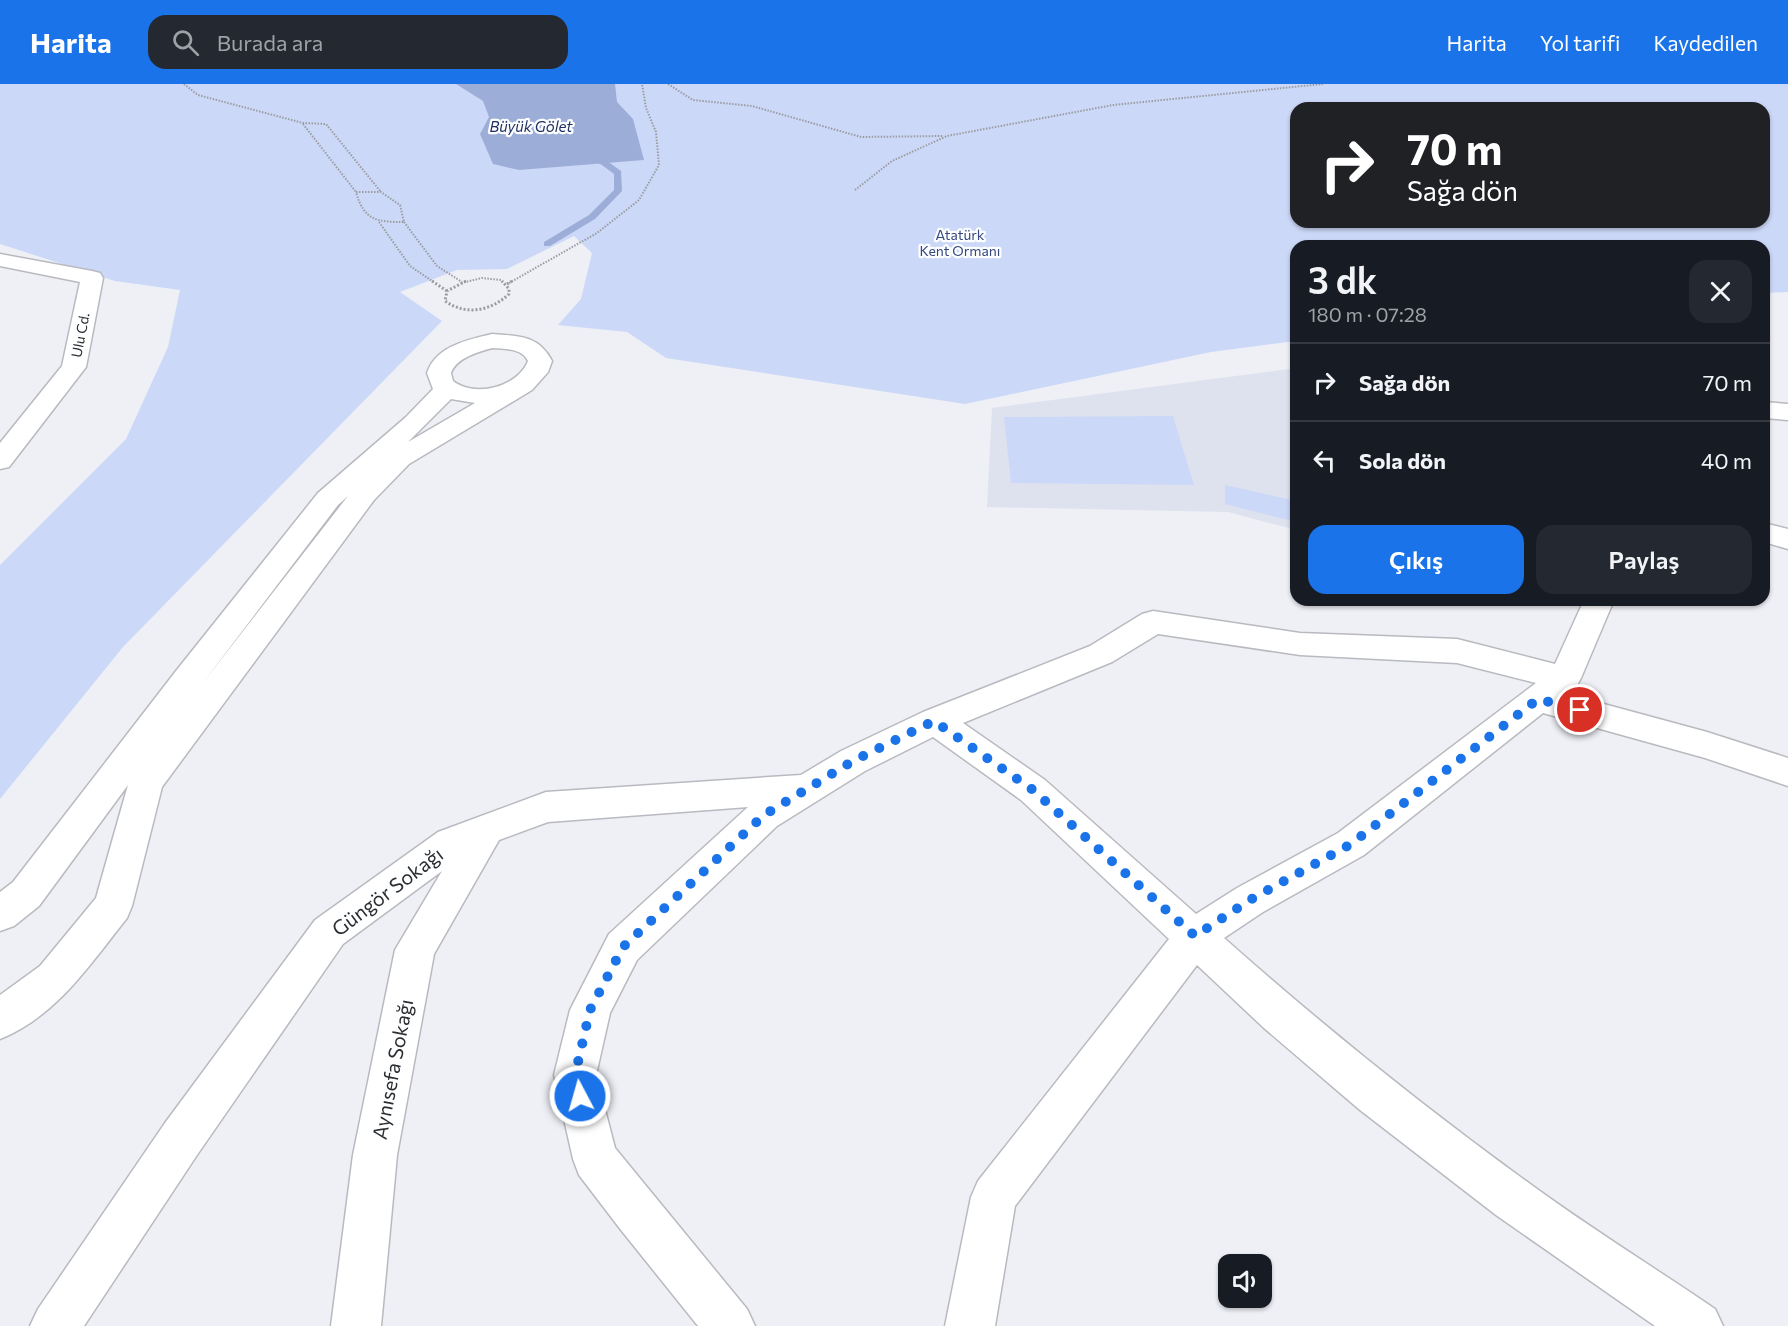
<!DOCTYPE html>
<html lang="tr">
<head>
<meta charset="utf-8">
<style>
	:root { --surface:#171b24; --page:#242831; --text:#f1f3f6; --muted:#9ea1a6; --line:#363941; --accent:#1a73e8 }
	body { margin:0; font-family:Commissioner,sans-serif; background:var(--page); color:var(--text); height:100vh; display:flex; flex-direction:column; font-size:22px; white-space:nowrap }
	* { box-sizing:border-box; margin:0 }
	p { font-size:20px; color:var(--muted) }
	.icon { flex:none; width:33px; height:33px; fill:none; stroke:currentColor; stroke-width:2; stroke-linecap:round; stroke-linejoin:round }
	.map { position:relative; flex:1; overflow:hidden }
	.drawer { position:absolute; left:1290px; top:156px; width:480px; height:366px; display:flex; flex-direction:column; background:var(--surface); border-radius:18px; box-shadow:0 2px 4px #0004 }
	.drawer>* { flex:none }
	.guide { position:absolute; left:1290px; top:18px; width:480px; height:126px; border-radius:18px; box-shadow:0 2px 4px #0004; background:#202124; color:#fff; overflow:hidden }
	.buttons { position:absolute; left:1218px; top:1170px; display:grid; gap:12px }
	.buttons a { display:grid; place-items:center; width:54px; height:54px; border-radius:12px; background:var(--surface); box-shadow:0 2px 4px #0004; font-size:30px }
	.pin { position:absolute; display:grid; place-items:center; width:51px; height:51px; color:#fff; margin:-26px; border:3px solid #fff; border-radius:50%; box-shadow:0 2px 6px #0007 }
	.me { position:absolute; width:66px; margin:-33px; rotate:354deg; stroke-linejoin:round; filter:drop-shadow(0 0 4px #0008) }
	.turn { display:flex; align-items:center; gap:21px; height:126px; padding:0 18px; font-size:27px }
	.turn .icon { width:78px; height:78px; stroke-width:2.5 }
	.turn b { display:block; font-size:42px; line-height:51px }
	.round { display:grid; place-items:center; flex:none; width:63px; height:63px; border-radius:18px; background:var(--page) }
	.headline { display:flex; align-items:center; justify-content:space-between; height:102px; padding:0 18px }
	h1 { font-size:36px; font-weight:600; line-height:45px }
	.cta { display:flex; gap:12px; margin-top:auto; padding:12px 18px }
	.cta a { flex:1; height:69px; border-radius:18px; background:var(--accent); color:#fff; font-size:24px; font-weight:600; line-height:69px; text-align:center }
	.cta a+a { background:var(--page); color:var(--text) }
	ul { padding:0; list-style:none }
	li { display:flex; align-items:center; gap:18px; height:78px; padding:0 18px; border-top:2px solid var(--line) }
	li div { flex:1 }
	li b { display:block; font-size:22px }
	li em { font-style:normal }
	header { display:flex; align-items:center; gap:36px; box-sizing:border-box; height:84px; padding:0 30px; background:var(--accent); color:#fff }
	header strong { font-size:28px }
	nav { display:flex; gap:33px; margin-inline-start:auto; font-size:21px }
	.search { width:420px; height:54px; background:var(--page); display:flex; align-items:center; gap:15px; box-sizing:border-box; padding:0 21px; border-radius:18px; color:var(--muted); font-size:22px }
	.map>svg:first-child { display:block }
</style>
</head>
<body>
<header>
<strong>Harita</strong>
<div class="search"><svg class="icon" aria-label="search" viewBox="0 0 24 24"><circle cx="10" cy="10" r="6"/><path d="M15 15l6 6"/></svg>Burada ara</div>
<nav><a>Harita</a><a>Yol tarifi</a><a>Kaydedilen</a></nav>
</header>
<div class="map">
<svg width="1788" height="1242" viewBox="0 0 1788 1242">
	<rect width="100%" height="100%" fill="#eef0f6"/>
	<path fill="#dde2ee" d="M1296,284v162l-68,-18 -241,-5 5,-99z"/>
	<g fill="#ccd8f8" fill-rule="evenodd">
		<path d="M0,0h1788v208l-24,1v-47h-468v95l-85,11 -246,52 -299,-46 -39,-26 -69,-7 23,-26 11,-46 -18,-17 -67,33 -50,1 -57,22 42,29 -319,326 -123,152v-234l126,-126 42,-92 12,-57 -65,-9 -115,-37zM1296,24h468v114h-468z"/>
		<path d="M1173,332l21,69 -183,-2 -7,-66z"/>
		<path d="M1225,401l71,16v21l-71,-18z"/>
	</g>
	<path fill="#9cadd7" d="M456,0h159l2,18 16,17 11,41 -125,10 -26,-6 -13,-30 9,-17 -6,-16z"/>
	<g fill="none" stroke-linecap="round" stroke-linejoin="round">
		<path fill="#9cadd7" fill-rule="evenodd" d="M583,68c14,0 27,11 38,19l1,20 -27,28 -45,27h-6v-4l45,-27 25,-25v-16l-12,-9 -19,-9z"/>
		<g stroke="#b8bac0" stroke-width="3">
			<g id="minor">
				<path d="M0,170l92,17 8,2 3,5 -17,89 -77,100 -9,2v-26l62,-77 18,-84 -80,-16z"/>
				<path d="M492,250c26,2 47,1 60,27l-4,11 -16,18 -123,74 -35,36 -212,287 -30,119 -5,12c-36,45 -71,99 -127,121v-44l40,-29 56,-68 32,-113 -89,121 -25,20 -14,5v-39l13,-10 163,-211 142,-178 88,-76 27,-28 -6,-16c9,-27 40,-33 65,-39zM492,264c13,1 30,0 36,13 -10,26 -53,37 -75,20l-2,-8c5,-15 27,-21 41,-25zM451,315l24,4 -67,39zM348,412l-146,188 136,-179z"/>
				<path d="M1764,318l24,2v16l-24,-2z"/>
				<path d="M1764,439l24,6v20l-24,-7z"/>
				<path d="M1584,516h30l-33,78 -5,9 -9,7 140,38 81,26v28l-83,-28 -162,-45 -179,142 -101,57 -39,26c97,86 197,167 302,243 61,45 126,85 189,128l8,17h-68l-159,-111 -136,-105 -96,-82 -67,-63 -182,241 -20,120h-50l26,-129 7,-16 191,-242 -148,-139 -88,-63 -68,34 -88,55 -140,134 -27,53 -14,62 19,73 132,161 8,17h-57l-77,-96 -42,-55 -6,-16 -19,-84 16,-65 39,-76 139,-127 -200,15 -49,18 -65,114 -37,201 -16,171h-50l22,-171 42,-205 47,-79 -99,73 -146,211 -113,171h-54l8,-17 127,-186 150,-203 123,-88 108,-40 255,-17 40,-24 82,-39 167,-66 52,-32 11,-3 147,22 157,6 98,25zM1158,550l142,21 157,8 79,20 -198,150 -101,55 -41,26 -151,-134 -82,-57 149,-61z"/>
			</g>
		</g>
		<g stroke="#9a9ca0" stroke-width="2" stroke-dasharray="1.5 1.5" stroke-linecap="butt">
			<path d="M184,0l14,11 105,28 23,1 55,68"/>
			<path d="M668,0l25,16 59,6 109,31 82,-1"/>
			<path d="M303,40l53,68"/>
			<path d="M855,106l37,-29 55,-25 166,-31 210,-21"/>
			<path d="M356,108h25l19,13 4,17c-27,0 -40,-1 -48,-30z"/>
			<path d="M379,138l31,44 25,17"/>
			<path d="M404,138l33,44 25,16"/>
			<path d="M461,199l21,-5 19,2 2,3"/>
			<path d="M509,199l88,-50 42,-33 20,-35 -3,-33 -10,-24 -4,-24"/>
		</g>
		<g stroke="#9a9ca0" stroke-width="3" stroke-dasharray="2 2" stroke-linecap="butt">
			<path d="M432,197l15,10"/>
			<path d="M466,197l-19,10 -2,10c21,15 46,10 64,-7v-5l-7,-8"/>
			<path d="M507,200l5,-3"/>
		</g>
		<use href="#minor" fill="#fff" fill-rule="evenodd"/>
	</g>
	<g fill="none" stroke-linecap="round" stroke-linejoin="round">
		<path stroke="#1a73e8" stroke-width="10" stroke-dasharray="0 18" d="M580,1012l-5,-21 15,-65 33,-63 141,-132 89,-54 81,-40 99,69 162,146 55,-36 101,-56 187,-145 42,11"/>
	</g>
	<g text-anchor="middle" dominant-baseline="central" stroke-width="4.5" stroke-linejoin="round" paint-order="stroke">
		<g font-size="14" fill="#35477d" stroke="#fdfeff">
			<text x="960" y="150">Atatürk<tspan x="960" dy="16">Kent Ormanı</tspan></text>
		</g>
		<g font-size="14" fill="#2c2d2f" stroke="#fdfeff">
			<text transform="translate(80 251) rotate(-79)">Ulu Cd.</text>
		</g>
		<g font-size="15" font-style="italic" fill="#1f2f63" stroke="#fdfeff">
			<text x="531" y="42">Büyük Gölet</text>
		</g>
		<g font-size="20" fill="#2c2d2f" stroke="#fdfeff">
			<text transform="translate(387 807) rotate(-37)">Güngör Sokağı</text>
			<text transform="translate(392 985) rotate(-79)">Aynısefa Sokağı</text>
		</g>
	</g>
</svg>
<div class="buttons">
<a><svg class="icon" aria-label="sound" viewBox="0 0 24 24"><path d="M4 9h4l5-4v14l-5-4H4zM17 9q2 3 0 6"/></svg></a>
</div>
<div class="pin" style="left:1580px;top:626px;background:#d93025"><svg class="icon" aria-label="arrive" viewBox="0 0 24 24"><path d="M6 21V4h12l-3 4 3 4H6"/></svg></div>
<svg class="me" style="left:580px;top:1012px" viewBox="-20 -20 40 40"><circle r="17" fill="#1a73e8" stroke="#fff" stroke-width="3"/><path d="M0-11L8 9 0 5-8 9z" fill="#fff"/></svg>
<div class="guide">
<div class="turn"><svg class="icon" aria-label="right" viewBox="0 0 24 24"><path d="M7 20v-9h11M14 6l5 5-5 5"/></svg><div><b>70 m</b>Sağa dön</div></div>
</div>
<section class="drawer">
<div class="headline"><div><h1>3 dk</h1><p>180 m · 07:28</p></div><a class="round"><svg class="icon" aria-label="close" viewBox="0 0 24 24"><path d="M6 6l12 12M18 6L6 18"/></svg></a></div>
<ul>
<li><svg class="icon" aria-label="right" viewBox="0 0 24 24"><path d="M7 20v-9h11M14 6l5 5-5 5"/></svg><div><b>Sağa dön</b></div><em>70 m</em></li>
<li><svg class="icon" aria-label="left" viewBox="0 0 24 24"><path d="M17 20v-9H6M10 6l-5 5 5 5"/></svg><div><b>Sola dön</b></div><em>40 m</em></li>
</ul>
<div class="cta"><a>Çıkış</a><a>Paylaş</a></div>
</section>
</div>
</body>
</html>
